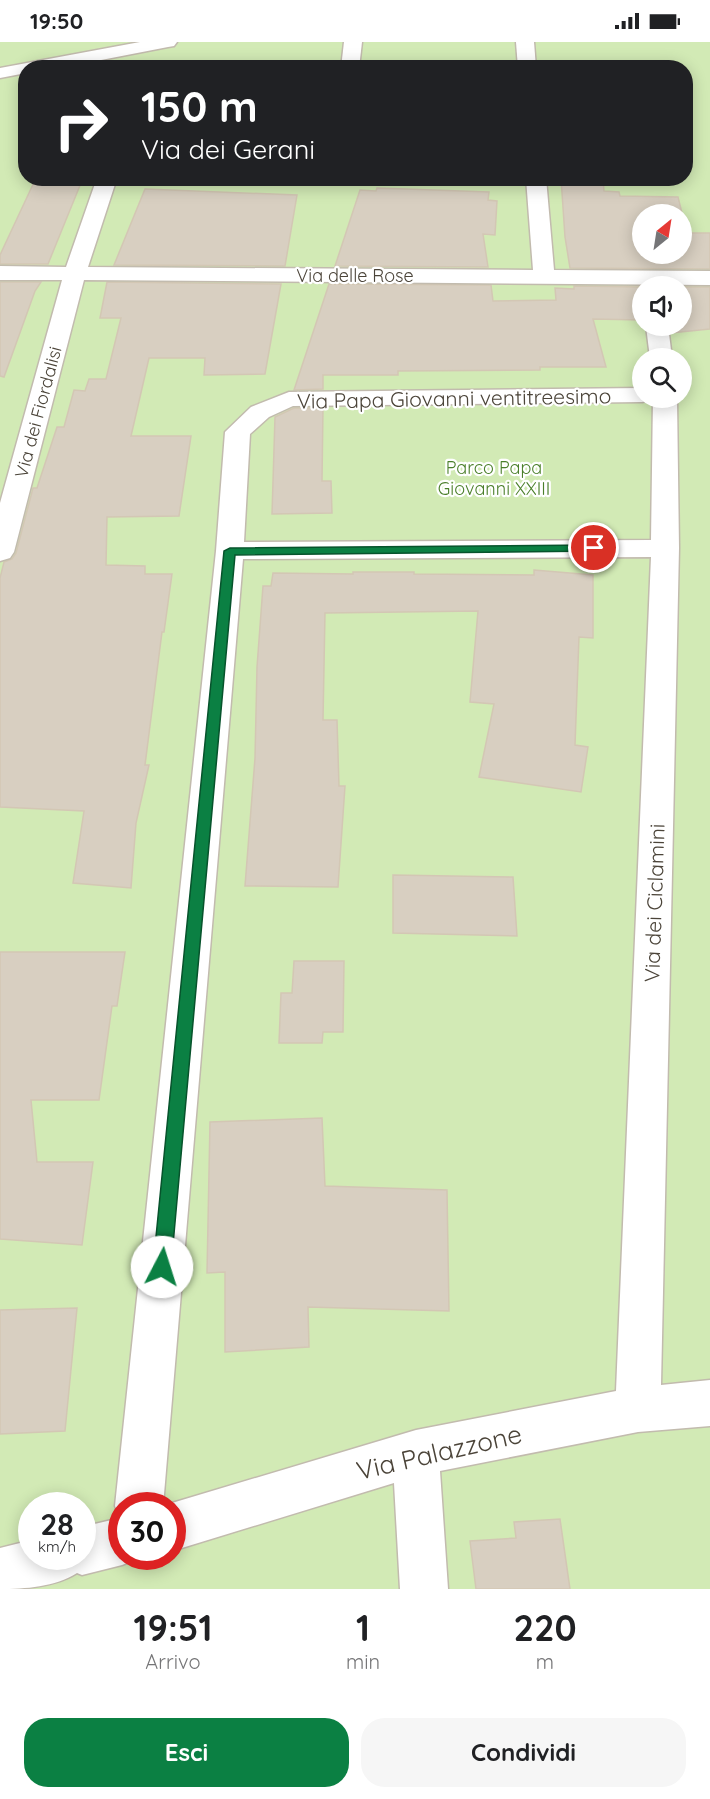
<!DOCTYPE html>
<html lang="it">
<head>
<meta charset="utf-8">
<style>
	:root { --surface:#fff; --page:#f6f6f6; --text:#202124; --muted:#757577; --accent:#0b8043 }
	body { margin:0; font-family:Quicksand,sans-serif; background:var(--page); color:var(--text); height:100vh; display:flex; flex-direction:column; font-size:22px; white-space:nowrap }
	* { box-sizing:border-box; margin:0 }
	p { font-size:20px; color:var(--muted) }
	.icon { flex:none; width:33px; height:33px; fill:none; stroke:currentColor; stroke-width:2; stroke-linecap:round; stroke-linejoin:round }
	.map { position:relative; height:1547px; overflow:hidden }
	.details { display:flex; flex-direction:column; background:var(--surface); flex:1 }
	.details>* { flex:none }
	.top-card { position:absolute; left:18px; top:18px; width:675px; height:126px; border-radius:24px; box-shadow:0 3px 15px #0003; background:#202124; color:#fff; overflow:hidden }
	.needle { width:39px; rotate:30deg }
	.buttons { position:absolute; left:632px; top:162px; display:grid; gap:12px }
	.buttons a { display:grid; place-items:center; width:60px; height:60px; border-radius:50%; background:var(--surface); box-shadow:0 3px 15px #0003; font-size:30px }
	.speed { position:absolute; left:18px; top:1450px; display:flex; gap:12px; font-size:30px; font-weight:700; text-align:center }
	.speed>* { display:grid; place-content:center; width:78px; height:78px; border-radius:50%; background:var(--surface); box-shadow:0 3px 15px #0003; line-height:1 }
	.speed small { font-size:15px; font-weight:400 }
	.speed .limit { border:9px solid #d22; background:#fff; color:#111 }
	.pin { position:absolute; display:grid; place-items:center; width:51px; height:51px; color:#fff; margin:-26px; border:3px solid #fff; border-radius:50%; box-shadow:0 2px 6px #0007 }
	.me { position:absolute; width:66px; margin:-33px; rotate:5deg; stroke-linejoin:round; filter:drop-shadow(0 0 4px #0008) }
	.turn { display:flex; align-items:center; gap:21px; height:126px; padding:0 24px; font-size:27px }
	.turn .icon { width:78px; height:78px; stroke-width:2.5 }
	.turn b { display:block; font-size:42px; line-height:51px }
	.eta { display:flex; justify-content:space-evenly; align-items:center; height:102px; text-align:center }
	.eta b { font-size:36px; font-weight:800; line-height:42px }
	.button { display:flex; gap:12px; margin-top:auto; padding:12px 24px }
	.button a { flex:1; height:69px; border-radius:24px; background:var(--accent); color:#fff; font-size:24px; font-weight:800; line-height:69px; text-align:center }
	.button a+a { background:var(--page); color:var(--text) }
	.status { display:flex; justify-content:space-between; align-items:center; height:42px; padding:0 30px; background:var(--surface); direction:ltr }
	.status svg { height:16px; fill:currentColor }
	.map>svg:first-child { display:block }
</style>
</head>
<body>
<div class="status"><b>19:50</b><svg viewBox="0 0 49 12"><path d="M0 12V9h3v3zM5 12V6h3v6zM10 12V3h3v9zM15 12V0h3v12zM26 1h20v11H26zM47 4h2v5h-2z"/></svg></div>
<div class="map">
<svg width="710" height="1547" viewBox="0 0 710 1547">
	<rect width="100%" height="100%" fill="#f6f3ec"/>
	<path fill="#d2eab5" fill-rule="evenodd" d="M0,0h710v1547h-710zM26,26h660v110h-660zM642,172h39v40h-39zM642,244h39v40h-39zM642,316h39v40h-39zM32,1464h50v51h-50zM122,1464h50v51h-50z"/>
	<g fill="#d8cfc1" stroke="#d3c7b4" stroke-width="1.5" fill-rule="evenodd">
		<path d="M36,136h47l-35,86h-48v-9z"/>
		<path d="M561,136h42l1,13 15,1 1,4 58,1 9,36h23v36l-140,-1 -5,-31zM642,172h39v40h-39z"/>
		<path d="M377,146l112,4 -1,8 9,1 -2,34 -12,-1 5,33 -153,-1 25,-76 16,1z"/>
		<path d="M145,147l152,6 -12,71 -171,-1z"/>
		<path d="M0,240h41l-6,9 -31,86 -4,-1z"/>
		<path d="M107,240l174,2 -16,90 -61,1 1,-17h-56l-18,78h60l-12,80 -72,1 -1,48 39,1v8h27l-8,58h-2l-17,133h4l-13,58 -5,65 -58,-5 11,-72 -84,-4v-229l4,-16 8,-3 4,-6 17,-65h4l20,-61h7l10,-37 11,1 4,-12h17l15,-61h-21z"/>
		<path d="M329,242l162,1 2,16 63,-1 -1,-12 19,1v-3l68,1v33l-49,-1 13,48h-66v3l-142,1v4h-75v14l-29,1z"/>
		<path d="M681,245h29v42l-39,4 -1,-7h11z"/>
		<path d="M294,366h29l-1,73h9l1,32 -60,1 3,-97z"/>
		<path d="M534,528l59,5v63l-14,-1 -4,108 13,2 -7,45 -102,-15 15,-73 -24,-2 8,-91 -153,2 -2,107h14l2,66h6l-7,101 -93,-1 10,-128 2,-91 6,-81h8l2,-13 80,1v-2h61v2l120,1z"/>
		<path d="M393,833l120,2 4,59 -124,-3z"/>
		<path d="M0,910h125l-8,54h-5l-13,94h-68l6,62h56l-11,83 -82,-6z"/>
		<path d="M294,919h50l-1,71h-20l-1,11h-43l2,-50h11z"/>
		<path d="M322,1076l3,68 122,4 2,121 -141,-4 1,40 -84,5v-80l-18,1 3,-151z"/>
		<path d="M77,1266l-12,123 -65,3v-124z"/>
		<path d="M560,1477l10,70h-94l-6,-48 46,-3 -2,-16z"/>
	</g>
	<g fill="none" stroke-linecap="round" stroke-linejoin="round">
		<g stroke="#c2bbae" stroke-width="3">
			<g id="street">
				<path d="M140,0h37l-3,4 -6,1 -108,21h-34v5l-26,5v-10z"/>
				<path d="M344,0h18l-3,26h-18z"/>
				<path d="M516,0h18l2,26h-18z"/>
				<path d="M97,136h20l-29,89 445,3 -7,-92h20l8,92 156,1v14l-626,-5 -70,272 -4,6 -10,3v-58l62,-223h-62v-14l66,1z"/>
				<path d="M646,284h22l4,32h-22z"/>
				<path d="M642,346v10h10l-1,2 -9,2 -349,4 -24,11 -19,17 -6,108 407,-2 2,-142h24l2,150 -18,837 49,-5v46l-72,6 -198,39 8,118h-48l-6,-106 -222,68v-45h-7l7,-3 244,-73 200,-39 35,-834 -408,2 -80,947h-41v51l17,1 -17,7 -40,10 -5,-2c-22,14 -52,16 -77,16v-41l32,-8v17h50v-30l38,-9 -5,-12 101,-955 9,-119 26,-25 38,-15z"/>
			</g>
		</g>
		<use href="#street" fill="#fff" fill-rule="evenodd"/>
	</g>
	<path fill="#0b8043" stroke="#07532c" stroke-width="1.5" d="M594,503l5,3 -1,3 -363,4 -64,712 -3,6 -6,3 -6,-3 -3,-6 71,-716 6,-3z"/>
	<g text-anchor="middle" dominant-baseline="central" stroke-width="4.5" stroke-linejoin="round" paint-order="stroke">
		<g font-size="18" fill="#4b4439" stroke="#fff">
			<text x="355" y="233">Via delle Rose</text>
			<text transform="translate(38 370) rotate(-75)">Via dei Fiordalisi</text>
		</g>
		<g font-size="18" fill="#4a7f2a" stroke="#fff">
			<text x="494" y="425">Parco Papa<tspan x="494" dy="21">Giovanni XXIII</tspan></text>
		</g>
		<g font-size="21" fill="#4b4439" stroke="#fff">
			<text transform="translate(454 356) rotate(-1)">Via Papa Giovanni ventitreesimo</text>
			<text transform="translate(654 861) rotate(-88)">Via dei Ciclamini</text>
		</g>
		<g font-size="26" fill="#4b4439" stroke="#fff">
			<text transform="translate(439 1410) rotate(-13)">Via Palazzone</text>
		</g>
	</g>
</svg>
<div class="buttons">
<a><svg class="needle" viewBox="-14 -14 28 28"><path d="M0-13l5 13h-10z" fill="#e53935"/><path d="M0 13l5-13h-10z" fill="#757577"/></svg></a>
<a><svg class="icon" aria-label="sound" viewBox="0 0 24 24"><path d="M4 9h4l5-4v14l-5-4H4zM17 9q2 3 0 6"/></svg></a>
<a><svg class="icon" aria-label="search" viewBox="0 0 24 24"><circle cx="10" cy="10" r="6"/><path d="M15 15l6 6"/></svg></a>
</div>
<div class="speed"><div>28<small>km/h</small></div><div class="limit">30</div></div>
<div class="pin" style="left:594px;top:506px;background:#d93025"><svg class="icon" aria-label="arrive" viewBox="0 0 24 24"><path d="M6 21V4h12l-3 4 3 4H6"/></svg></div>
<svg class="me" style="left:162px;top:1225px" viewBox="-20 -20 40 40"><circle r="19" fill="#fff"/><path d="M0-13L10 11 0 6-10 11z" fill="#0b8043"/></svg>
<div class="top-card">
<div class="turn"><svg class="icon" aria-label="right" viewBox="0 0 24 24"><path d="M7 20v-9h11M14 6l5 5-5 5"/></svg><div><b>150 m</b>Via dei Gerani</div></div>
</div>
</div>
<section class="details">
<div class="eta">
<div><b>19:51</b><p>Arrivo</p></div>
<div><b>1</b><p>min</p></div>
<div><b>220</b><p>m</p></div>
</div>
<div class="button"><a>Esci</a><a>Condividi</a></div>
</section>
</body>
</html>
